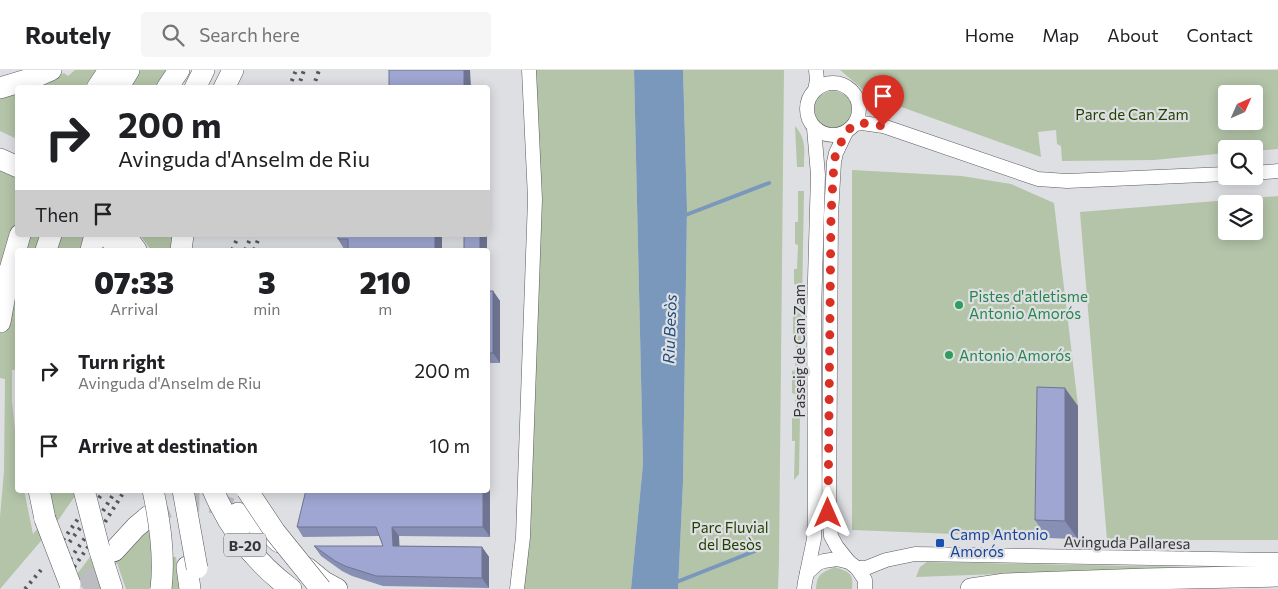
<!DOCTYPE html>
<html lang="en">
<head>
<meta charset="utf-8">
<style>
	:root { --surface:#fff; --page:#f6f6f6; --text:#202124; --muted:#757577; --line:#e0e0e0 }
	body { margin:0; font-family:Commissioner,sans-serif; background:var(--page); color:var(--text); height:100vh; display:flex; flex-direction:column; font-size:19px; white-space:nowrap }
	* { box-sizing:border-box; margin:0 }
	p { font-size:16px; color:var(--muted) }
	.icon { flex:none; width:28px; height:28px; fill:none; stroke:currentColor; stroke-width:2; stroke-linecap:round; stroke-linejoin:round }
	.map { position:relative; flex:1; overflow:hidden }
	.sheet { position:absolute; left:15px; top:178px; width:475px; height:245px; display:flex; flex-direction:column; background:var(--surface); border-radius:5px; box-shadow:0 2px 12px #0003 }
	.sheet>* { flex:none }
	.top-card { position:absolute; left:15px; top:15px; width:475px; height:152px; border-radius:5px; box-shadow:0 2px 12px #0003; background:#fff; color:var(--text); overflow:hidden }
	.needle { width:32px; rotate:45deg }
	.tools { position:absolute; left:1218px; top:15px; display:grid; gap:10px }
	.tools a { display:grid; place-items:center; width:45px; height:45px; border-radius:5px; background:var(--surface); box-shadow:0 2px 12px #0003; font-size:25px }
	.pin { position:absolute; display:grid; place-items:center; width:42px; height:42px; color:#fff; margin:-51px -21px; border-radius:50% 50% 50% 0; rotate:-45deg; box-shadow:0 0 5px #0007 }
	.pin .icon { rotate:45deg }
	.me { position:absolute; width:55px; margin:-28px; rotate:0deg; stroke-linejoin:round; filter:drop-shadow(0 0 4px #0008) }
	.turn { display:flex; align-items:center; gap:18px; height:105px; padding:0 20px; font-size:22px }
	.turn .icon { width:65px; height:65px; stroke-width:2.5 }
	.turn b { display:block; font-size:35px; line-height:42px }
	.then { display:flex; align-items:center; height:48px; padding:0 20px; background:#0003; gap:10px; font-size:19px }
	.eta { display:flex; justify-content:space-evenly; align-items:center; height:85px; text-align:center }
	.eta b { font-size:30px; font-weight:800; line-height:35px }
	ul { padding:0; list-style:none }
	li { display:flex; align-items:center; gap:15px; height:75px; padding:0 20px }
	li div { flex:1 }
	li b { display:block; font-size:19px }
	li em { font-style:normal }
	header { display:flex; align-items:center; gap:30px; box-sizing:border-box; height:70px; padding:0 25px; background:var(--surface); border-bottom:1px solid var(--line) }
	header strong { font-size:24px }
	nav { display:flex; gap:28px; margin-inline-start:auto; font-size:18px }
	.search { width:350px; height:45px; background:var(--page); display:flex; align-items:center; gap:12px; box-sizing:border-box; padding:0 18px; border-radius:5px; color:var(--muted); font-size:19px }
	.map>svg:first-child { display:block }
</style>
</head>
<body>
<header>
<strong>Routely</strong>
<div class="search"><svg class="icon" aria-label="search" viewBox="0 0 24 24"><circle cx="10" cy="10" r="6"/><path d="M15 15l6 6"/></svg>Search here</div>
<nav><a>Home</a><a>Map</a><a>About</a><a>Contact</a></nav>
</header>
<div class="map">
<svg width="1278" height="519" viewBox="0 0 1278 519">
	<rect width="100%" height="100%" fill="#dedfe3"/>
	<g fill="#b3c4a8" fill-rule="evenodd">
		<path d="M75,0h21l-12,17 -53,1 33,-15 4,3z"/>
		<path d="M139,0h27l-11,17 -27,1z"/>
		<path d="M534,0h100l9,394 -12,125h-111z"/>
		<path d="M683,0h101l-5,490 -1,29h-100l5,-107 4,-273z"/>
		<path d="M840,0h438v79l-24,2v-2h-28v4l-72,7 -92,1 -1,-15 -4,-2 -1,-14 -18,2 3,25 -148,-53 -6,-9 -6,15 -21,-23zM1226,24h28v27h-28z"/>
		<circle cx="833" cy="40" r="19"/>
		<path d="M17,22v47l-17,-8v-34z"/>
		<path d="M795,56c12,14 9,24 9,41h-7z"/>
		<path d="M0,98l17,10 1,57h75l14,15h-89v120h-6v31l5,48 1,41h6l9,44 20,-25 -5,-19h31l-22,32 -57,67v-72l4,-46 1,-92 -5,-1z"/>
		<path d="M852,100l110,6 49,8 43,19 24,203v133l-226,-9z"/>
		<path d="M798,121h6l-5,283 -5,6 1,-39h-3v-31l3,-1v-15l-3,-1v-22l3,-1 1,-31 -3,-1v-22h3l1,-31 -3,-1v-15h3l1,-24 -3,-1v-22h3z"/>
		<path d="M1278,126v344h-171l-27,-328zM1226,134h28v27h-28z"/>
		<path d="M140,165h40l-1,15h-28z"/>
		<path d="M150,451l23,36h3l4,32h-54l-11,-32z"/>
		<path d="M90,487l13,32h-19l-7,-15z"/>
		<path d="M927,492l263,5 -274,10 4,-10z"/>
		<path d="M835,497c14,5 19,6 17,22h-36c1,-15 5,-16 19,-22z"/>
	</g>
	<path fill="#7998bc" d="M634,0h49l4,139 -4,273 -5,107h-47l12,-125z"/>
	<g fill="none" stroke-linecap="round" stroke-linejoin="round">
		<g stroke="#7998bc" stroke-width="4">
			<path d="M683,146l86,-33"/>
			<path d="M674,513l86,-34"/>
		</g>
		<g stroke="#bcbdc1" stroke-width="21" stroke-dasharray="21 11" stroke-linecap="butt">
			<path d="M149,446c28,-15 55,-21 85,-6"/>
			<path d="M84,519l29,-38"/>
		</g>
		<g stroke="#595a5e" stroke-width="15">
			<g id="minor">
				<circle cx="833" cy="39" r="26"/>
				<path d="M815,20l2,-10 -1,-10"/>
				<path d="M855,54l7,-1 21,3 155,53 29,2 159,-7"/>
				<path d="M846,62l-10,21 -2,9 -3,53 -2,298 2,23 6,11 12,15"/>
				<path d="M1254,103l24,-2"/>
				<path d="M857,498h9l20,-8 29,-6 363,6"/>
				<path d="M807,503l11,-10 6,-2 13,-2 12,3 8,6 8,12v9"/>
				<path d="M517,519l6,-52 12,-338 -6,-129"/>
				<path d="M804,519l1,-7 9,-43 1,-24 -1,-201 4,-139 -4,-47"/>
			</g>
		</g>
		<g stroke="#595a5e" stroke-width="22">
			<g id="highway">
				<path d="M0,18l33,-10 18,-8"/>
				<path d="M97,18l12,-18"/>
				<path d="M118,18l11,-18"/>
				<path d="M167,18l12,-18"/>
				<path d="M195,18l9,-18"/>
				<path d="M224,18l9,-18"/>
				<path d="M0,89l18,8"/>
				<path d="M107,165l12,15"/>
				<path d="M125,165l11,15"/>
				<path d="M46,180l5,-15"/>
				<path d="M91,180l4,-15"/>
				<path d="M181,180l2,-15"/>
				<path d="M0,252l9,-49 11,-38"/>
				<path d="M39,420l6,29"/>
				<path d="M213,420c17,40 43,73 78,99"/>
				<path d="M238,443l29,18 12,11"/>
				<path d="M99,478l13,41"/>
				<path d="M114,481l22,-24 13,-11"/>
				<path d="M187,497l3,22"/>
				<path d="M307,498l17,14 13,7"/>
				<path d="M971,519l34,-5 141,-5 132,-3"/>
			</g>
		</g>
		<use href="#minor" stroke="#fff" stroke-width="14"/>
		<use href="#highway" stroke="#fff" stroke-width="21"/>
		<g stroke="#565759" stroke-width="4" stroke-dasharray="2.5 5" stroke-linecap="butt">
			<path d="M289,18l7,-18"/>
			<path d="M298,18l6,-18"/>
			<path d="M313,18l6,-18"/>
			<path d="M232,180l7,-15"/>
			<path d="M245,180l7,-15"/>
			<path d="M254,180l6,-15"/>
			<path d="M99,428l5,-8"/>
			<path d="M103,441l13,-21"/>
			<path d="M105,452l20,-32"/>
			<path d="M63,470l17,-24"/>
			<path d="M65,478l15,-20"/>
			<path d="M70,489l15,-21"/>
			<path d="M74,497l14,-20"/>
			<path d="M25,519l16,-19"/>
		</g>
		<g stroke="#595a5e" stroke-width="22" stroke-linecap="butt">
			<g id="highway-bridge">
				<path d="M84,420l15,58"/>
				<path d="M153,420c7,33 12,66 8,99"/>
				<path d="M183,420l14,78"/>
				<path d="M247,420l28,42 46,57"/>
				<path d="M45,449l25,65"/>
			</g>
		</g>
		<use href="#highway-bridge" stroke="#fff" stroke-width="21"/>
	</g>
	<g fill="#888fb4">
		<path d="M442,165v15h-94v-1h-4l-6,-10z"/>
		<path d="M488,221h5l7,10v62h-10v174l-91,-1v10l83,1 7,10v31l-106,-2 -31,-10 -10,-5 -21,-15 -7,-10h69l-3,-10 -77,1 -6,-10 191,-37z"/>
		<path d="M1078,336v133l-31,-1 -12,-18z"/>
	</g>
	<g fill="#6f7492">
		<path d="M464,0h6l1,18h-7z"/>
		<rect x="435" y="165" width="7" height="15"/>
		<rect x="480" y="165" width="7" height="15"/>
		<path d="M493,221l7,10v62l-7,-10z"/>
		<path d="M488,290l2,3v174l-7,-10v-37h5z"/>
		<path d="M1065,318l13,18v133l-13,-18z"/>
		<path d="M392,457l7,9 1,20 -7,-10z"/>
		<path d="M482,477l7,10v31l-7,-10z"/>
	</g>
	<g fill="#9ea6d1" stroke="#6f7492">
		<rect x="389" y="0" width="75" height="18"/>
		<path d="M338,165h97v15h-87v-11h-10z"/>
		<rect x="464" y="165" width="16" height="15"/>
		<rect x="488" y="221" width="5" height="62"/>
		<path d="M1037,317l28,1v133l-30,-1z"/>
		<path d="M306,420h177v37h-91l1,19 89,1v31l-106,-2 -31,-10 -10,-5 -21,-15h69l-7,-19h-79z"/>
	</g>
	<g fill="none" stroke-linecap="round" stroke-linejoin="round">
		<path stroke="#d93025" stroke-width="9" stroke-dasharray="0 16.2" d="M828,443l3,-298 3,-53 2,-9 10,-21 9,-8 7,-1 21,3"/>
	</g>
	<g fill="#2e9e5b" stroke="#dedfe3" stroke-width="2">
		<circle cx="959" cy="235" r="5"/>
		<circle cx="949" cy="285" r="5"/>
	</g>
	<rect fill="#1a4fb4" stroke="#dedfe3" stroke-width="2" x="935" y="468" width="10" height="10" rx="2.5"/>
	<g text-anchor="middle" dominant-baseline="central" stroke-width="4.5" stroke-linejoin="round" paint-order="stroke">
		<rect fill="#dedfe3" stroke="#68686b" stroke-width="1" x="224" y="463.5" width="42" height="23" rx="4"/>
		<g font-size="14" font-weight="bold" fill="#353537">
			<text x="245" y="475">B-20</text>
		</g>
		<g font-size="15" fill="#224101" stroke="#dedfe3">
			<text x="1132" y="44">Parc de Can Zam</text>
			<text x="730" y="457">Parc Fluvial<tspan x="730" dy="17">del Besòs</tspan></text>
		</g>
		<g font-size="15" fill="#27864d" stroke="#dedfe3" text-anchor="start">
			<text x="969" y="226">Pistes d'atletisme<tspan x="969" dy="17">Antonio Amorós</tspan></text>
			<text x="959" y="285">Antonio Amorós</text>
		</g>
		<g font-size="15" fill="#353537" stroke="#dedfe3">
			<text transform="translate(799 281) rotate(-90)">Passeig de Can Zam</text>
			<text transform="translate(1127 472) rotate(1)">Avinguda Pallaresa</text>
		</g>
		<g font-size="15" fill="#164399" stroke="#dedfe3" text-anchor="start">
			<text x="950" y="464">Camp Antonio<tspan x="950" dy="17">Amorós</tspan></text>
		</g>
		<g font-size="16" font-style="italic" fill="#214d7d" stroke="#dedfe3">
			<text transform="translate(669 259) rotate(-88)">Riu Besòs</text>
		</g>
	</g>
</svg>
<div class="tools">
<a><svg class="needle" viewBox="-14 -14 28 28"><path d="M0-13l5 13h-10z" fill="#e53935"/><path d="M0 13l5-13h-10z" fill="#757577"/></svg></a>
<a><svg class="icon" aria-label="search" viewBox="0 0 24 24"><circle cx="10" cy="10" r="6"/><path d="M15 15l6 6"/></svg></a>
<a><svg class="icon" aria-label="layers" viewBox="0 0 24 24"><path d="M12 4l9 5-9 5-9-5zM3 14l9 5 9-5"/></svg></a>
</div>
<div class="pin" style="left:883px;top:56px;background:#d93025"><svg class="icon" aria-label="arrive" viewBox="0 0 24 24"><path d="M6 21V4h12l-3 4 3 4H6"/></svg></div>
<svg class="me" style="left:828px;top:443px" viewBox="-20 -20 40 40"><path d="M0-17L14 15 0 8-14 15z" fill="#d93025" stroke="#fff" stroke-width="4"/></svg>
<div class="top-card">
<div class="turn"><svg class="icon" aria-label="right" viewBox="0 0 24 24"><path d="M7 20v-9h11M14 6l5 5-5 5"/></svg><div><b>200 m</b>Avinguda d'Anselm de Riu</div></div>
<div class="then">Then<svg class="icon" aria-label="arrive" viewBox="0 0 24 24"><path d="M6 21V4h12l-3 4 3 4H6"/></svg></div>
</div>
<section class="sheet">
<div class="eta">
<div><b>07:33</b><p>Arrival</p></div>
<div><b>3</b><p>min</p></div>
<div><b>210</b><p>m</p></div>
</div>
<ul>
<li><svg class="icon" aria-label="right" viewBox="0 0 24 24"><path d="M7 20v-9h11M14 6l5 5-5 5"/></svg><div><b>Turn right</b><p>Avinguda d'Anselm de Riu</p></div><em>200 m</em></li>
<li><svg class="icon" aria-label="arrive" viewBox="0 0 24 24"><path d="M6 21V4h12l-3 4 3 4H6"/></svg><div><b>Arrive at destination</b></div><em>10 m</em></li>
</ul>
</section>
</div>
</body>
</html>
